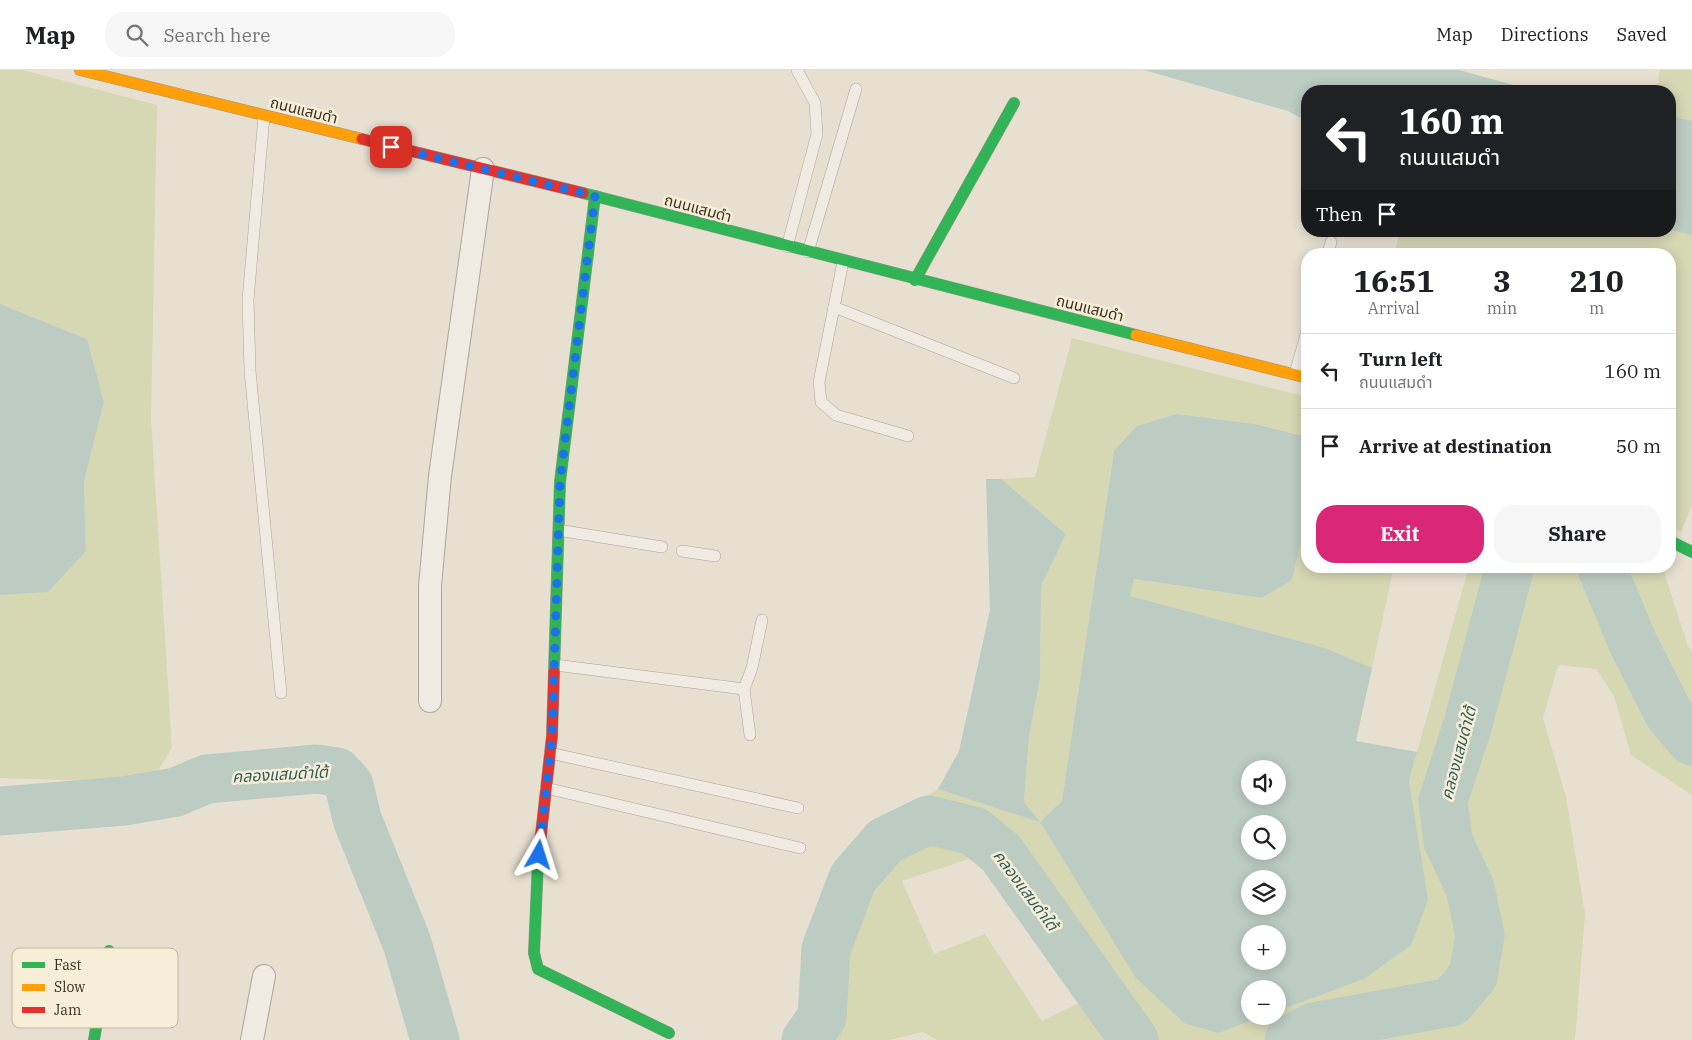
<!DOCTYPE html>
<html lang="en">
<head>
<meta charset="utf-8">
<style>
	:root { --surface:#fff; --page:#f6f6f6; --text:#202124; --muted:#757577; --line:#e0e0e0; --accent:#db2777 }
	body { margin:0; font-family:"IBM Plex Serif","Noto Sans Thai",serif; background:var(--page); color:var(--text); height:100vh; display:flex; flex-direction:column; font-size:19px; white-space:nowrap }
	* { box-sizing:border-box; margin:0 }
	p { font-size:16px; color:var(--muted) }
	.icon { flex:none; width:28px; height:28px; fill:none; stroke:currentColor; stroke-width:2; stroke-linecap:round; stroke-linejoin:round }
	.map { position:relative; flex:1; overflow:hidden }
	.sheet { position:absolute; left:1301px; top:178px; width:375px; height:325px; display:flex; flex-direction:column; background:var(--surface); border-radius:20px; box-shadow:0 2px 12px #0003 }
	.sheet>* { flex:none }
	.top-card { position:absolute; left:1301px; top:15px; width:375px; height:152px; border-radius:20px; box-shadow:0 2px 12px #0003; background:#202124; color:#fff; overflow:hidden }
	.fabs { position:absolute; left:1241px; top:690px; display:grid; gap:10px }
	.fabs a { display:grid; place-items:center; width:45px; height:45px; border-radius:50%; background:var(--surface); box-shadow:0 2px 12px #0003; font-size:25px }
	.pin { position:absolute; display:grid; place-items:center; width:42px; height:42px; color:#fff; margin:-21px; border-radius:10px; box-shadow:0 2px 8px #0006 }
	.me { position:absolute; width:55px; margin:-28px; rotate:6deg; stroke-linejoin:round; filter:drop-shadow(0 0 4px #0008) }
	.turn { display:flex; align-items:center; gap:18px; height:105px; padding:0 15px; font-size:22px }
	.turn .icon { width:65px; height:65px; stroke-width:2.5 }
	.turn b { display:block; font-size:35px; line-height:42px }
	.then { display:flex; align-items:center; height:48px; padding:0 15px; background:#0003; gap:10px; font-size:19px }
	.eta { display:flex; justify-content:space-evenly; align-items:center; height:85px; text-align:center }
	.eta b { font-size:30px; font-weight:700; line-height:35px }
	.primary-button { display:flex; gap:10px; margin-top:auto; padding:10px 15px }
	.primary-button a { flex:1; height:58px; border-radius:20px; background:var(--accent); color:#fff; font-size:20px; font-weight:700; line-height:58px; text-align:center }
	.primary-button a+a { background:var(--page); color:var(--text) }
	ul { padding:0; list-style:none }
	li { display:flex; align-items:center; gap:15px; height:75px; padding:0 15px; border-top:1px solid var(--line) }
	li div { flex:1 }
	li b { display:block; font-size:19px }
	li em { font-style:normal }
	header { display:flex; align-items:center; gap:30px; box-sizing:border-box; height:70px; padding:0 25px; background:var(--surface); border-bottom:1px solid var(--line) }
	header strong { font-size:24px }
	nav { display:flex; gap:28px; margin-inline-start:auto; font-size:18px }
	.search { width:350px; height:45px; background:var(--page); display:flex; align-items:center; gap:12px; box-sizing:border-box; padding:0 18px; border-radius:20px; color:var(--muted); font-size:19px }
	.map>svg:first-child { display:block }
</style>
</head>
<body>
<header>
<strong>Map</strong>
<div class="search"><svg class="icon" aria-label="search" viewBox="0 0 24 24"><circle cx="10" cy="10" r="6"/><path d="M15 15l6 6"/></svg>Search here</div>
<nav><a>Map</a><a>Directions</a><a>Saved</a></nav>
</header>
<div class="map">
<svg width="1692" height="970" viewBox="0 0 1692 970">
	<rect width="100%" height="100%" fill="#e7e0d1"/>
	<g fill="#d6d7b3" fill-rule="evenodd">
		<path d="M0,0h22l135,35 -6,314 21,329 -19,31 -60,2 -93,-3v-183l86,-44 -2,-70 20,-79 -17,-63 -87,-35z"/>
		<path d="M1660,0h32v51l-22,-5v-25h-13z"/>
		<path d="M1670,160l22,5v270l-11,27 -11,-7v-271h-276l6,-23z"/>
		<path d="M1072,268l235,59v40l-52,-13 -78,-10 -63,37 -52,350 -22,21 95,155 84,56 44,-17h15v-5l86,-32 63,-79 -18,-119 60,-215h193l26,80 4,6v143l-61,-40 -17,-59 -18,-27 -38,-4 -15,53 23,79 19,117 -10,126h-638l-14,-8 -33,8h-93l31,-142 40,-63 70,-46 101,32 -15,-19 5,-66 11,-57 1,-93 25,-52 -65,-55 34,-2zM972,788l26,9 91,131 -47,23 -57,-87 -51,20 -32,-73z"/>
		<path d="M1307,446l1,50h86l-22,102 -47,-20 -195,-52 3,-17 129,19 30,-18z"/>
	</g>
	<g fill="#bcccc2" fill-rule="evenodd">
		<path d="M1144,0h315l76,21h-227l-1,30 -19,-10z"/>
		<path d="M1670,46l22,5v114l-22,-5z"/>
		<path d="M0,234l87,35 17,63 -20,79 2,70 -38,41 -48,3z"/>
		<path d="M1177,344l78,10 52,13v79l-15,64 -30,18 -128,-19 -4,17 195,52 47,20 -16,73 61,11 -8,29 19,119 -17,45 -47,34 -86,32v-22h-28v27h13l-44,17 -35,-10 -49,-46 -95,-155 -102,-33 21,-38 31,-141 -4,-131h15l65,55 -25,52 -1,93 -11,57 -5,66 16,20 22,-21 52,-350 23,-25zM1250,699h28v27h-28zM1250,754h28v27h-28zM1250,809h28v27h-28zM1250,864h28v27h-28z"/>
	</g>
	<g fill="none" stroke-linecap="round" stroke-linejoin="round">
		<g stroke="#bcccc2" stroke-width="49">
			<path d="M1601,496l32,77 36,71 23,27"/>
			<path d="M0,741l124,-10 52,-9 31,-13 109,-10 21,3 12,13 8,34 50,124 28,97"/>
			<path d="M806,970l16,-23 4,-68 27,-71 32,-37 43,-21 46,11 27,22 133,187"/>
			<path d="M1289,970l24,-13 138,-25 22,-26 7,-41 -10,-47 -22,-47 -5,-40 25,-77 42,-158"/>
		</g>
		<g stroke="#ada599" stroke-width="12">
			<g id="lane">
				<path d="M264,46l-16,184 2,71 31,322"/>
				<path d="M787,177l30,-113 -2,-31 -18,-33"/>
				<path d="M808,182l48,-163"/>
				<path d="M1328,184l3,-12"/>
				<path d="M843,192l-24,120 2,20 15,13 72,21"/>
				<path d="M834,237l180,71"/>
				<path d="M1295,304l13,-47"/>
				<path d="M558,460l104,17"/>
				<path d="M682,481l33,5"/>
				<path d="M555,595l189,24 8,-21 10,-48"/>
				<path d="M744,619l6,46"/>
				<path d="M550,683l248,55"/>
				<path d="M546,718l254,60"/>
			</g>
		</g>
		<g stroke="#ada599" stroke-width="24">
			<g id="street">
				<path d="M430,631v-115l10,-110 43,-307"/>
				<path d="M252,970l12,-64"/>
			</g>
		</g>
		<g stroke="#9c958a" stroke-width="12">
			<g id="fast">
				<path d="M583,123l553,142"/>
				<path d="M915,210l99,-177"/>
				<path d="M1670,471l22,11"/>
				<path d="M554,602l6,-190 35,-286"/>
				<path d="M538,791l-4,92 4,16 131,64"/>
				<path d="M94,970l15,-89"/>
			</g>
		</g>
		<g stroke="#9c958a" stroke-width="12">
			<g id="slow">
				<path d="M80,0l282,69"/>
				<path d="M1136,265l172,43"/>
			</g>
		</g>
		<g stroke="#9c958a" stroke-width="12">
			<g id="jam">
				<path d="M362,69l221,54"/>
				<path d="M538,791l14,-125 2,-64"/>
			</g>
		</g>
		<use href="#lane" stroke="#efebe3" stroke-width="11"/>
		<use href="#street" stroke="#efebe3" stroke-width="22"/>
		<use href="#fast" stroke="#30b455" stroke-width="11"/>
		<use href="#slow" stroke="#ff9f0a" stroke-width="11"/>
		<use href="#jam" stroke="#e5322d" stroke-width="11"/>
	</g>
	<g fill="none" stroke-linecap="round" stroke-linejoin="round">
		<path stroke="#1a73e8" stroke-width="9" stroke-dasharray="0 16.2" d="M391,77l204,49 -35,286 -8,254 -13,119"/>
	</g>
	<g text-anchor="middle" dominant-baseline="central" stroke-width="5" stroke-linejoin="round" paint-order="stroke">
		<g font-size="15" fill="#3d2e20" stroke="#f7eed8">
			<text transform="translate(304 40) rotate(14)">ถนนแสมดำ</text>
			<text transform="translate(698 138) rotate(15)">ถนนแสมดำ</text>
			<text transform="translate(1090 238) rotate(14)">ถนนแสมดำ</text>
		</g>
		<g font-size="16" font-style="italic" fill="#2f5d5a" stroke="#f7eed8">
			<text transform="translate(1458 683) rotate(-75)">คลองแสมดำใต้</text>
			<text transform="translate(280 704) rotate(-3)">คลองแสมดำใต้</text>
			<text transform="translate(1026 820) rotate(53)">คลองแสมดำใต้</text>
		</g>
	</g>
	<rect x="12" y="878" width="166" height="80" rx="8" fill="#f7eed8" stroke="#bfb4a1" stroke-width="1"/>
	<rect x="22" y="892" width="23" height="6" fill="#30b455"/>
	<rect x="22" y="914" width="23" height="7" fill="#ff9f0a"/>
	<rect x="22" y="937" width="23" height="6" fill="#e5322d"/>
	<g font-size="14" fill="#3d2e20">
		<text x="54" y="900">Fast</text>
		<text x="54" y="922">Slow</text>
		<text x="54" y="945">Jam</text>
	</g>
</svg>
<div class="fabs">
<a><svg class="icon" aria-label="sound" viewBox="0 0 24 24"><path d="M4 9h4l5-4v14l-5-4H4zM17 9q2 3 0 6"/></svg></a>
<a><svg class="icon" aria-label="search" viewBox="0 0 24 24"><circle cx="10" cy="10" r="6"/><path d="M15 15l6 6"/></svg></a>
<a><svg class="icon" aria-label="layers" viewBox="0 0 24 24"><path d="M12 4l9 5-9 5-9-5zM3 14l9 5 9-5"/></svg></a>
<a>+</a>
<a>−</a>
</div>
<div class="pin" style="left:391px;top:77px;background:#d93025"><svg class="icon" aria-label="arrive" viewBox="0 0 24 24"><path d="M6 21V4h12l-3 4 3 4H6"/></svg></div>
<svg class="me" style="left:539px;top:785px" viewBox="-20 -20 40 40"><path d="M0-17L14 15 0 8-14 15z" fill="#1a73e8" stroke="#fff" stroke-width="4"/></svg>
<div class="top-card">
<div class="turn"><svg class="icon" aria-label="left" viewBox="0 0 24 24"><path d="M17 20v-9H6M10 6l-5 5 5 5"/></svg><div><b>160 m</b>ถนนแสมดำ</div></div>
<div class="then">Then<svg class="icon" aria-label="arrive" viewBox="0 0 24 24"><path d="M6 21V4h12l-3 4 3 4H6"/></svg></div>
</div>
<section class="sheet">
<div class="eta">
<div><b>16:51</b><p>Arrival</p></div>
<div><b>3</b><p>min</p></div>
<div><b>210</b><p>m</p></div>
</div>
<ul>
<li><svg class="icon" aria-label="left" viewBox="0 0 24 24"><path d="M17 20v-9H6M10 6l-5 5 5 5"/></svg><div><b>Turn left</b><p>ถนนแสมดำ</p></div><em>160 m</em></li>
<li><svg class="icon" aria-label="arrive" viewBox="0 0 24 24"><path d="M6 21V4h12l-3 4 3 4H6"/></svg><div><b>Arrive at destination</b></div><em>50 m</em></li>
</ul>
<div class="primary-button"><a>Exit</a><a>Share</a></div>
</section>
</div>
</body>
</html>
